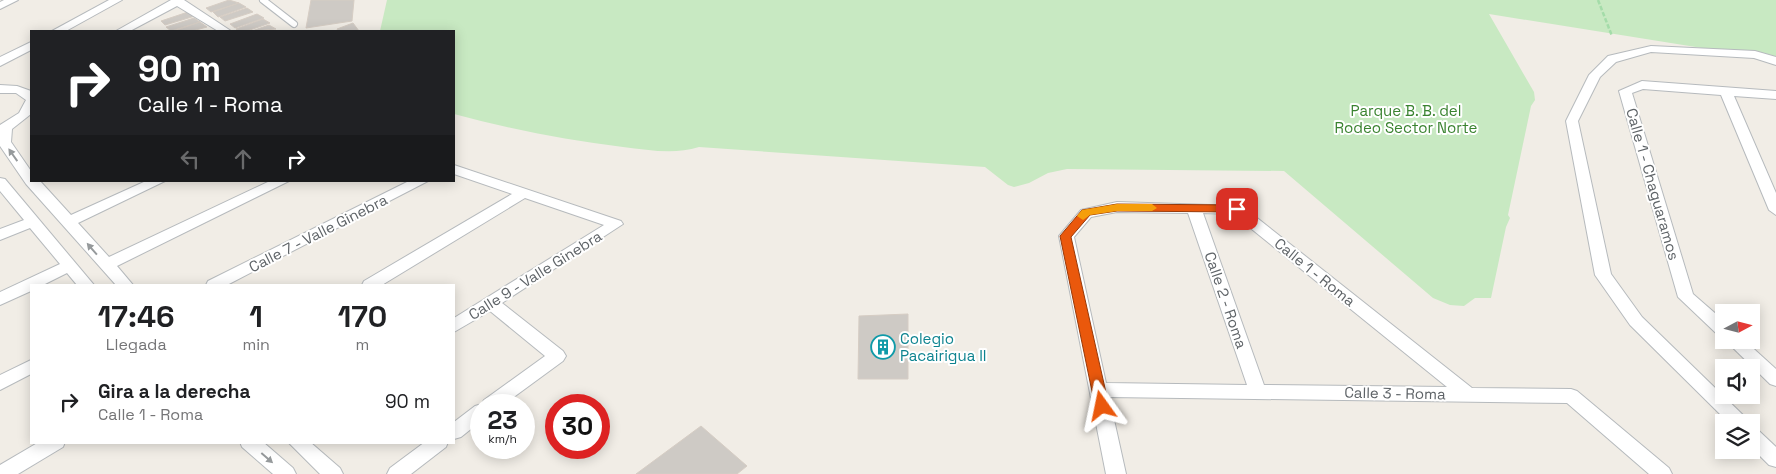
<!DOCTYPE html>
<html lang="es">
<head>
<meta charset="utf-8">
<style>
	:root { --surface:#fff; --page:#f2f2f2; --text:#202124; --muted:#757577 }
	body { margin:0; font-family:"Space Grotesk",sans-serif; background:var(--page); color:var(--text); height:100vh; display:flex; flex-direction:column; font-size:19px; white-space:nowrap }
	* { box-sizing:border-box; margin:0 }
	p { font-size:16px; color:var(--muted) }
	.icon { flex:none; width:28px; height:28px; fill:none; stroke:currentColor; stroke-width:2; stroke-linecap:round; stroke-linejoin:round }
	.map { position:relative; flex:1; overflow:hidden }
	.side { position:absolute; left:30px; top:284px; width:425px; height:160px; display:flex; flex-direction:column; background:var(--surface); border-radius:0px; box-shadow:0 2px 12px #0003 }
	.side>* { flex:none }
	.guide { position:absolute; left:30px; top:30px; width:425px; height:152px; border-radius:0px; box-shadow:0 2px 12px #0003; background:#202124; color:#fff; overflow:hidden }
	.needle { width:32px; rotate:83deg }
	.tools { position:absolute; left:1715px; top:304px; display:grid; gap:10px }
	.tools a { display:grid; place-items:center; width:45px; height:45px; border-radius:0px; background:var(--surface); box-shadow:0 2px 12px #0003; font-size:25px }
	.speed { position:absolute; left:470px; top:394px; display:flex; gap:10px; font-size:25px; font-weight:700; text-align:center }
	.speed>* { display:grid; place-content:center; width:65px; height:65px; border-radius:50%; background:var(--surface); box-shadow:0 2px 12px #0003; line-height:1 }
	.speed small { font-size:12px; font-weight:400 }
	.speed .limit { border:8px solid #d22; background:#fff; color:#111 }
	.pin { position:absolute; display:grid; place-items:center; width:42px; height:42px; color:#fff; margin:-21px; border-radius:10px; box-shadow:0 2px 8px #0006 }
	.me { position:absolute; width:55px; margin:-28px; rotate:348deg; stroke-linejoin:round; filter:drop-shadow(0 0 4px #0008) }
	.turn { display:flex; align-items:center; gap:18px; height:105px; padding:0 25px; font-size:22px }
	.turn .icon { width:65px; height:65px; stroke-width:2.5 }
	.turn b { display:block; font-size:35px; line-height:42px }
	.lanes { display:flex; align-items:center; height:48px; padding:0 25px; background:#0003; justify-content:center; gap:25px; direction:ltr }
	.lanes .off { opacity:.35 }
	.eta { display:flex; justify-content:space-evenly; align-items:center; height:85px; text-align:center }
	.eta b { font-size:30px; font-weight:700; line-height:35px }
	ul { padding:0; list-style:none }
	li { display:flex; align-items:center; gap:15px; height:65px; padding:0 25px }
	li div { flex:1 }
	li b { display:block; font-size:19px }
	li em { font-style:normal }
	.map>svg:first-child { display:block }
</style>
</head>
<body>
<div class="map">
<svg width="1776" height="474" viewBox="0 0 1776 474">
	<rect width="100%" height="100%" fill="#f1ede6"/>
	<path fill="#c8e9c2" d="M387,0h1389v64l-24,-8 -263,-42 45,78 1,8 -4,6 -23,109 2,3 -4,9 -15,71h-16l-11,8 -14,-1 -17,-7 -149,-127 -217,-2 -19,4 -19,10 -15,4 -6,-2 -23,-18 -286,-20c-25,8 -50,3 -76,0 -58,-7 -113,-18 -169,-33v-83h-74z"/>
	<g fill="#cecac5" stroke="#d6cdc4">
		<path d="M229,0l10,3 -28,9 -5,-4z"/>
		<path d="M311,0h43l-2,21 -46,7z"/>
		<path d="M239,3l7,4 -28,10 -5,-5z"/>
		<path d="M247,8l6,4 -28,9 -5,-4z"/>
		<path d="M188,12l7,4 -30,9 -4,-4z"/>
		<path d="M257,14l7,4 -29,10 -5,-4z"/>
		<path d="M194,18l6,4 -29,9 -5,-4z"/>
		<path d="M263,19l7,4 -23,8h-8l-3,-2z"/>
		<path d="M200,22l7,5 -15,4h-18z"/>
		<path d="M353,23l6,8h-21l-1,-2z"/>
		<path d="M269,25l7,4 -24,2z"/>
		<path d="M908,314v65h-50l1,-63z"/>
		<path d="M701,426l46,40 -10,8h-101z"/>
	</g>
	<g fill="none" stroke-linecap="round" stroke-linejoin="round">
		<g stroke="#b6babd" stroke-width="8">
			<path id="service" d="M263,0l31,24"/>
		</g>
		<g stroke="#b6babd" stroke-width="2">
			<g id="minor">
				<path d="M4,0h14l-18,9v-7z"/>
				<path d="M109,0h13l-56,31h-14z"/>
				<path d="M171,0h13l47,31h-13l-41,-25 -47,25h-14z"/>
				<path d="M31,42v8l-31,16v-9z"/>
				<path d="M1651,46l104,5 21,6v8l-22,-7 -103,-6 -35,10 -16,15 -22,44 33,153 31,43 103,100 3,5h-20l-98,-97 -35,-50 -29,-154 23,-46 19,-19z"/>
				<path d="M1642,81l134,10v8l-42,-3 42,97v22l-7,-5 -48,-115 -78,-6 -11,4 61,201 31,27v16l-6,-2 -40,-38 -59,-206z"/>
				<path d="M0,85l17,1 14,5v23l-19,15 -1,13 20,29v10h9l31,34 75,-34h19l-87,42 31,34 161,-76h19l-172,85 16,19h-17l-90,-101 -26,-38v-21l19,-12 7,-13 -10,-7h-16z"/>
				<path d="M454,165l167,56 2,3 -121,79 61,48 3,5 -3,5 -60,44h-22v16l-20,16 -7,2v-17l21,-16 7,-2 2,-4 61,-44 -55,-45 -36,21v-14l150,-93 -79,-27 -143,87h-20l2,-4 148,-87 -58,-20z"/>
				<path d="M0,178l5,1 89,106h-17l-10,-12 -24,12h-12v6l-31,14v-13l60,-28 -30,-36 -30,12v-11l24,-9 -24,-29z"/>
				<path d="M409,181h19l-201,104h-21l2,-4z"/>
				<path d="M1117,202l125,4 230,182 99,1 6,2 92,77 3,6h-23l-82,-71 -458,-6 17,77h-20l-47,-238 22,-26zM1117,212l71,1 59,172 -141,-2 -32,-146 17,-20zM1203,213l30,1 214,173 -183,-2z"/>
				<path d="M1725,340h19l32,29v17l-6,-2z"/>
				<path d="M31,360v14l-31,16v-15z"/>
				<path d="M1751,428l7,2 18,17v20l-7,-2 -18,-18z"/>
				<path d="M39,442h26l-2,5 -45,27h-18v-9z"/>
				<path d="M240,442h23l30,26 3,6h-23l-31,-27z"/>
				<path d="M288,442h22l30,26 3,6h-23z"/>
				<path d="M425,442h23l-2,5 -35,27h-24l3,-6z"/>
			</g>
		</g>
		<path stroke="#a4dca9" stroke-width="2.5" stroke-dasharray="4.5 2" stroke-linecap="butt" d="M1598,0l14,36"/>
		<use href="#service" stroke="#fff" stroke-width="6"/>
		<use href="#minor" fill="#fff" fill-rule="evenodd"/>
	</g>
	<defs><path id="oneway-solid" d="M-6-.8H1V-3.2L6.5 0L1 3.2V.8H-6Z" transform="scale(1.25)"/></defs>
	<g fill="#969a9c">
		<use href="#oneway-solid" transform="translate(13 155) rotate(-125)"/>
		<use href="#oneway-solid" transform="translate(92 249) rotate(-131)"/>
		<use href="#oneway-solid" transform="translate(267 458) rotate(41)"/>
	</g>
	<path fill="#ea580c" stroke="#983908" d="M1117,204l120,1 5,4 -5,3 -120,-1 -27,4 -19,22 38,169 -2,4h-10l-2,-4 -35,-170 22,-26z"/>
	<path fill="#f59e0b" d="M1117,204h35l5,4 -5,3h-35l-27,4 -7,5 -6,-4 5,-6z"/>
	<defs>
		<g id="building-ring" transform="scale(1.25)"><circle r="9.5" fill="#fff" stroke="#0f9aa8" stroke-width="1.5"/><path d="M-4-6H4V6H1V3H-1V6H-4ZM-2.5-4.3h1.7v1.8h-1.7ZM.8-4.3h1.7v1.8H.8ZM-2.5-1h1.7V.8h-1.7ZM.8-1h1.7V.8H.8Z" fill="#0f9aa8"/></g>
	</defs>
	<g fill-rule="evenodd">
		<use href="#building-ring" x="883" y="347"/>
	</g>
	<g text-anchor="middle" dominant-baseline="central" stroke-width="4" stroke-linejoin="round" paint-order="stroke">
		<g font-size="15" fill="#3a8330" stroke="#fff">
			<text x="1406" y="110">Parque B. B. del<tspan x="1406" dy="17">Rodeo Sector Norte</tspan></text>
		</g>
		<g font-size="15" fill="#5e6367" stroke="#fff">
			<text transform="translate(1653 184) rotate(74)">Calle 1 - Chaguaramos</text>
			<text transform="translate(318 233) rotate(-27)">Calle 7 - Valle Ginebra</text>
			<text transform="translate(1315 272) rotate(39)">Calle 1 - Roma</text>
			<text transform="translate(535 275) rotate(-32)">Calle 9 - Valle Ginebra</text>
			<text transform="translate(1226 300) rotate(71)">Calle 2 - Roma</text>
			<text transform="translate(1395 393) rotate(1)">Calle 3 - Roma</text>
		</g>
		<g font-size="15" fill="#0d838f" stroke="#fff" text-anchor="start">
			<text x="900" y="338">Colegio<tspan x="900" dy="17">Pacairigua II</tspan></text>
		</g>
	</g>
</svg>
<div class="tools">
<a><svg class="needle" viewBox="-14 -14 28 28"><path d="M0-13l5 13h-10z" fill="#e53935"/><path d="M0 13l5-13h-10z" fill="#757577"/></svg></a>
<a><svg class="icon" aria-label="sound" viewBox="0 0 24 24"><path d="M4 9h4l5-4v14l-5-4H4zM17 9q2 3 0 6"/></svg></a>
<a><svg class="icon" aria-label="layers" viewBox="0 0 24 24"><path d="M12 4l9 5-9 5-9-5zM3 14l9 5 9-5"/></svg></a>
</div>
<div class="speed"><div>23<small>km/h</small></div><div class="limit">30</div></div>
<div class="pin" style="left:1237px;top:209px;background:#d93025"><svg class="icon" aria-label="arrive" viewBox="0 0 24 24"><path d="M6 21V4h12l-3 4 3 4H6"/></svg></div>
<svg class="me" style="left:1102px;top:406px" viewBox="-20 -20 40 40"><path d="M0-17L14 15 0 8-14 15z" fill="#ea580c" stroke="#fff" stroke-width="4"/></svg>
<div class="guide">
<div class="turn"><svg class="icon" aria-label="right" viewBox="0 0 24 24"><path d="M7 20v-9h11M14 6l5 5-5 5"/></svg><div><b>90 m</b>Calle 1 - Roma</div></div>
<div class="lanes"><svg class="icon off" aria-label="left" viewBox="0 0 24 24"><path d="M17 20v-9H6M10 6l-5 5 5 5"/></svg><svg class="icon off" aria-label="ahead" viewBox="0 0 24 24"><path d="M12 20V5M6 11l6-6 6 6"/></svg><svg class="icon" aria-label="right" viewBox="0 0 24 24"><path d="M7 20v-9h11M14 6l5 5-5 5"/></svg></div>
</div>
<section class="side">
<div class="eta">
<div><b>17:46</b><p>Llegada</p></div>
<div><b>1</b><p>min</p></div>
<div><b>170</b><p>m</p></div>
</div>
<ul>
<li><svg class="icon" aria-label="right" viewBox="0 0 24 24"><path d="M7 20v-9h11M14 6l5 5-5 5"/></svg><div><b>Gira a la derecha</b><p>Calle 1 - Roma</p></div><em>90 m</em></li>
</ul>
</section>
</div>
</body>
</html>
